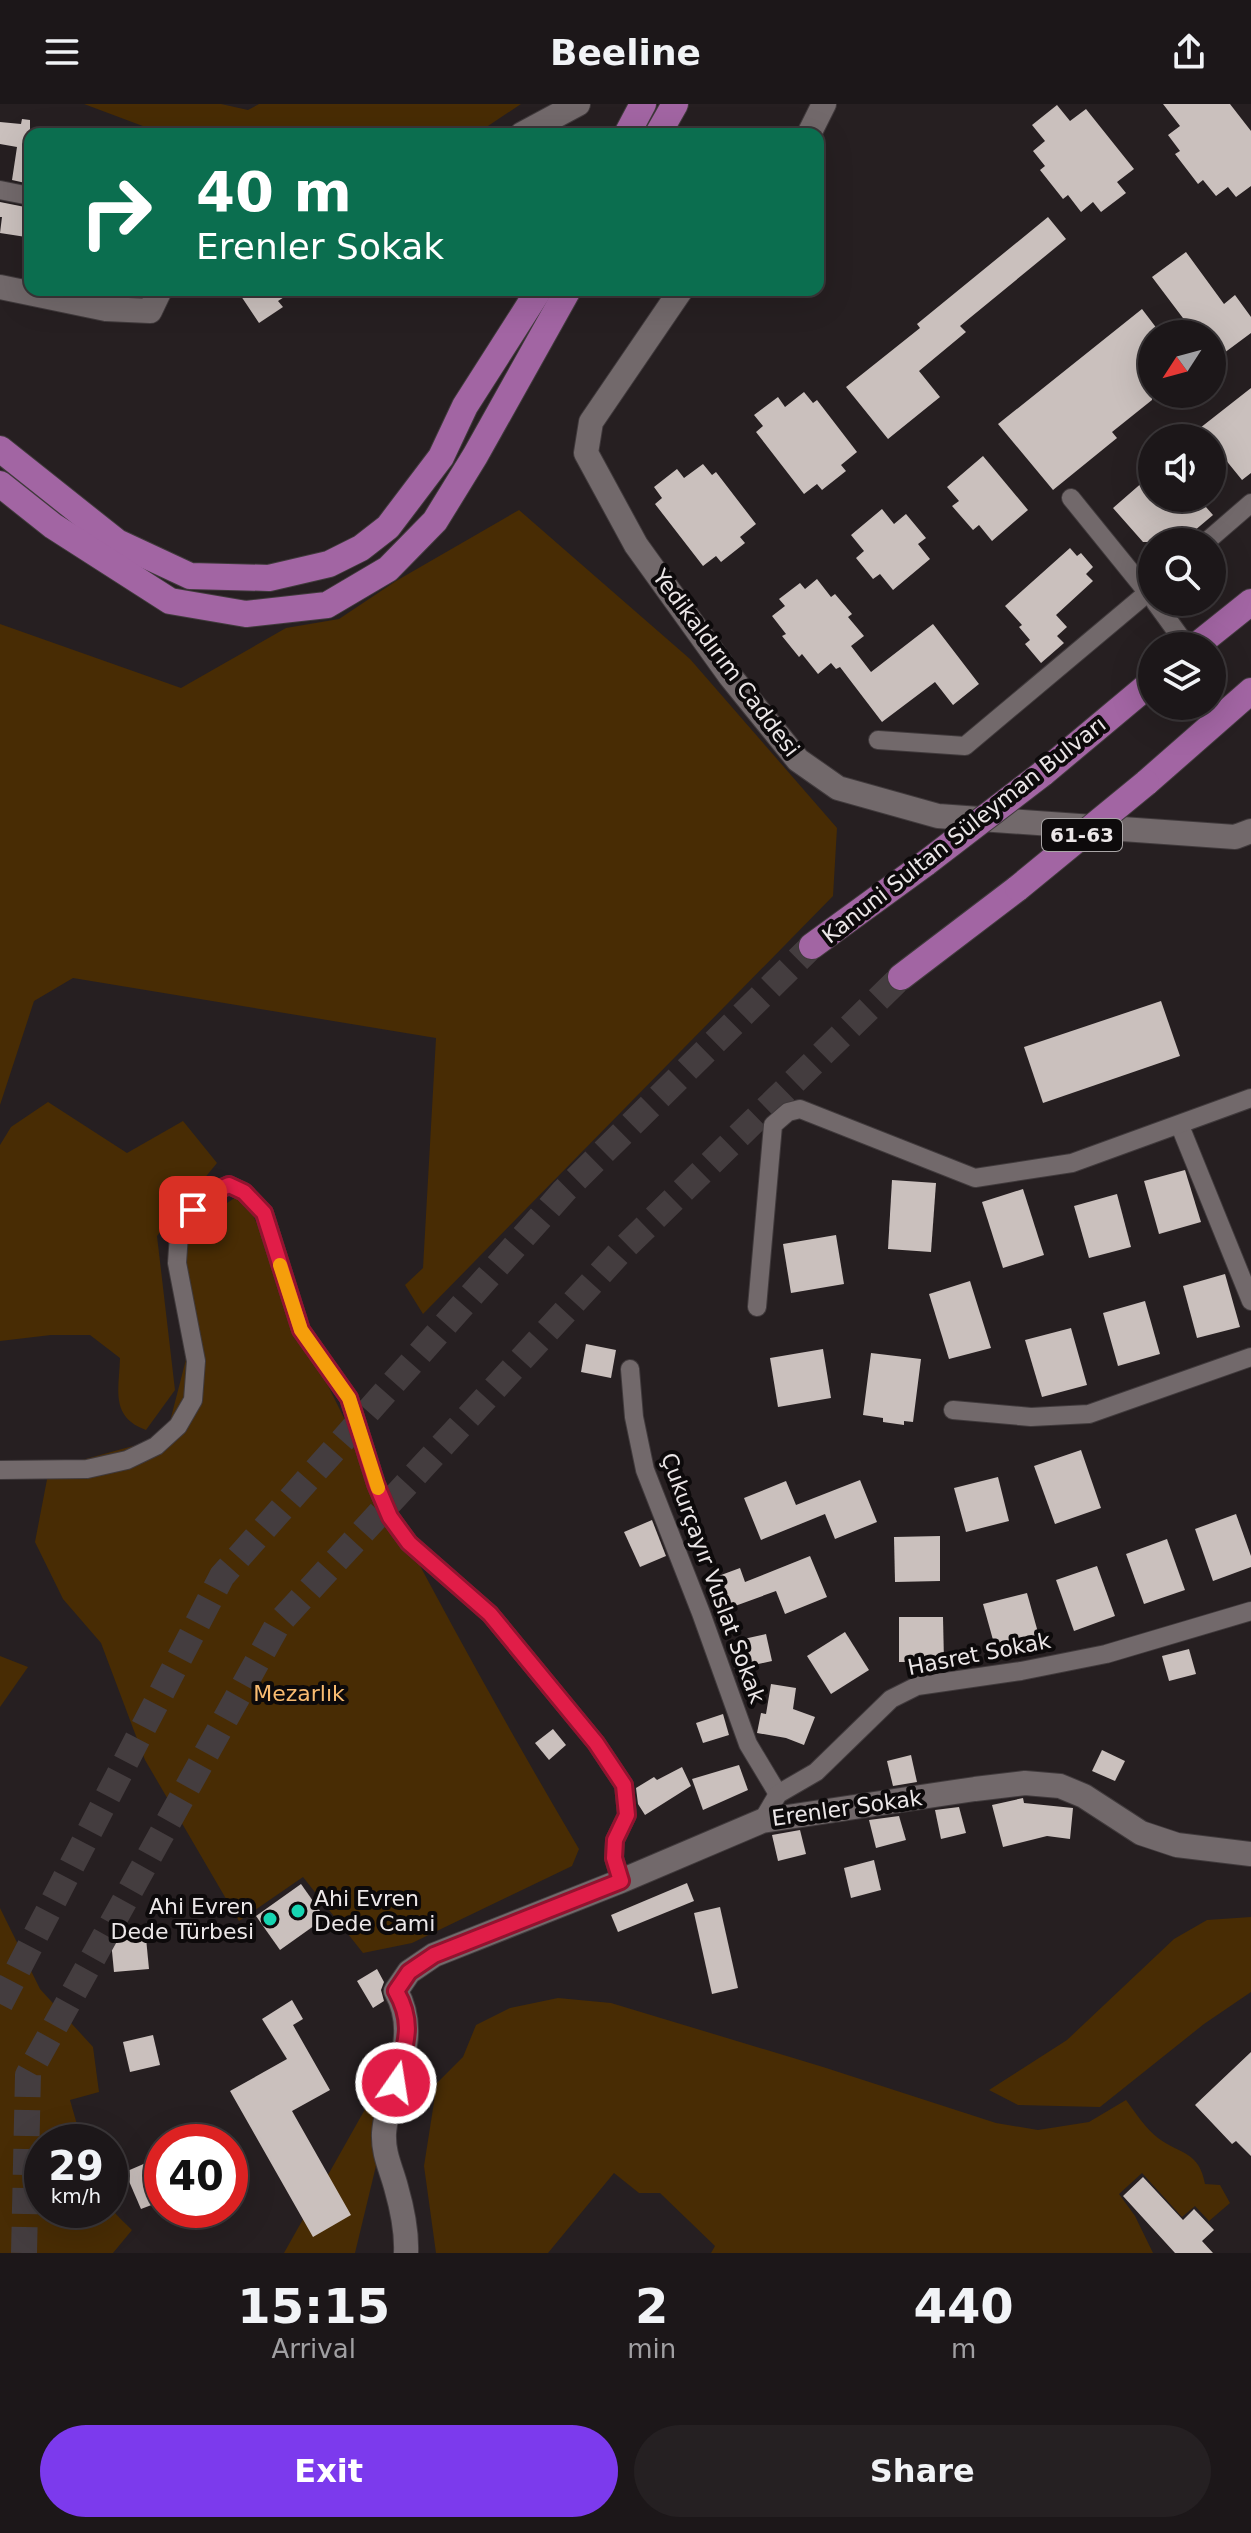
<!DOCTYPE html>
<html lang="en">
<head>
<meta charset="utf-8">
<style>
	:root { --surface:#1c1719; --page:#252022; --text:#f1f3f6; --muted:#a09fa2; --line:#3a3638; --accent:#7c3aed }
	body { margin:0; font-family:"DejaVu Sans",sans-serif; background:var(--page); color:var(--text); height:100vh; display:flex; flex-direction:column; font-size:30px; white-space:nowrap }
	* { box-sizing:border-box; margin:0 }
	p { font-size:26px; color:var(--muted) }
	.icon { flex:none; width:44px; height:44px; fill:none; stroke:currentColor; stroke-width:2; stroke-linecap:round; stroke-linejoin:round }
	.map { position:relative; height:2149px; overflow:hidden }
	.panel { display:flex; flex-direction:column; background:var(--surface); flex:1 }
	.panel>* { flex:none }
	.guide { position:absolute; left:24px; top:24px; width:800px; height:168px; border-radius:16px; box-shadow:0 8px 32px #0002,0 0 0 2px var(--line); background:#0b6e4f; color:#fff; overflow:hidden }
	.needle { width:52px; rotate:234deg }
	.controls { position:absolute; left:1138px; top:216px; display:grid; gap:16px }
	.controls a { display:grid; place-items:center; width:88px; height:88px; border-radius:50%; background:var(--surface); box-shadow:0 8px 32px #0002,0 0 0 2px var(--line); font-size:40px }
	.speed { position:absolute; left:24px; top:2020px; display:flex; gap:16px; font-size:40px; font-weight:700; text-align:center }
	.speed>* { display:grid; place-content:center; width:104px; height:104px; border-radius:50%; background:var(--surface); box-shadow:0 8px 32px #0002,0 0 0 2px var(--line); line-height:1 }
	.speed small { font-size:20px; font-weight:400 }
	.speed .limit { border:12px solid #d22; background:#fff; color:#111 }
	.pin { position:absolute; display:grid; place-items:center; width:68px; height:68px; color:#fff; margin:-34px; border-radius:16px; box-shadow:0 4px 12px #0006 }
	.me { position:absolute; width:88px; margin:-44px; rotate:13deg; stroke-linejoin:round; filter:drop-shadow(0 0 6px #0008) }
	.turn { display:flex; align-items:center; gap:28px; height:168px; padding:0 40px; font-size:36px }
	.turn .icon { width:104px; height:104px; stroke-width:2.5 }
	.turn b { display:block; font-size:56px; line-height:68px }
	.eta { display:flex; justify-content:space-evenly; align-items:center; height:136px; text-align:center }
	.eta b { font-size:48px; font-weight:800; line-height:56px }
	.action { display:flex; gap:16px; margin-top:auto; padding:16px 40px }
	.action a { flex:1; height:92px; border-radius:48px; background:var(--accent); color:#fff; font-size:32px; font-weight:800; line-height:92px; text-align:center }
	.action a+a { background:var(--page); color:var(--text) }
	header { display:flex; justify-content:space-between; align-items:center; height:104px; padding:0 40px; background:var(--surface); font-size:36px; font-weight:800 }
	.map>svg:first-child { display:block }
</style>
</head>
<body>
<header><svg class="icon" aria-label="menu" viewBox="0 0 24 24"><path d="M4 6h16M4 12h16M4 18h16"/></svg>Beeline<svg class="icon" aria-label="share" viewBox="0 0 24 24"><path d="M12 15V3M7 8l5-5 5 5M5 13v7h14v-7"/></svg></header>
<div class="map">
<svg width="1251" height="2149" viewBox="0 0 1251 2149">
	<rect width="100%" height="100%" fill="#261f21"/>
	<g fill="#482c04">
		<path d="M84,0h137l27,6 11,-6h262l-36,24 -27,6h-308l-2,-6z"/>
		<path d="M519,406l171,149 147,169 -4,68 -410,418 -18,-29 18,-17 13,-230 -363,-60 -39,23 -34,104v-481l181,64 105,-60 53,-9 57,-38z"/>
		<path d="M48,998l79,51 56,-32 34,42 -60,73 18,154 -29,40c-36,-13 -27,-40 -26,-72l-30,-23h-39l-51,6v-196l11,-18z"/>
		<path d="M244,1088c19,46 36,95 58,140 84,176 178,349 277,517l-7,17 -160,77 -49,10 -60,-76 -64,44 -94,-161 -44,-117 -38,-44 -28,-57 14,-73 117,-32 26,-101 -13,-102z"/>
		<path d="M0,1552l28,11 -28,40z"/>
		<path d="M0,1804l40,81 53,58 6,45 -29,8 12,42h-40v68h68v-68h-16l18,-4 12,41c-18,31 -17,26 8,51l-19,23h-113z"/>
		<path d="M1251,1813v75l-47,32 -104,83 -82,-2 -29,-15 78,-50 107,-101 33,-19z"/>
		<path d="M558,1894l53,5 212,64 173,56 42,7 51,-8 37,-22c9,12 20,29 32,38 23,17 41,13 47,46l15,1 10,18 -21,18 -14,-15 -13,11 -40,-44 -23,21 16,22 18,37h-442l4,-7 -55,-53h-21l-25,-20 -66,80h-112l-12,-87 13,-83 26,-26 13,-32 34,-17z"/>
		<path d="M408,1929l-53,220h-71z"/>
	</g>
	<g fill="#cac0bd">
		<path d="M1163,0h67l21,27v55l-15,11 -8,-10 -12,9 -13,-16 -5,4 -23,-30 5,-3 -12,-16 12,-9z"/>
		<path d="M1057,1l13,16 16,-12 48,60 -17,13 9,11 -25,19 -8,-10 -12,10 -13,-17 -5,4 -23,-29 5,-4 -12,-15 12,-10 -13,-16z"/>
		<path d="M22,15l8,1v64l-18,-4 5,-33 -17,-3v-22l21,2z"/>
		<path d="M0,98l30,6v23l-3,-1 -1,7 -26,-4 2,-16h-2z"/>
		<path d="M1048,113l18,22 -106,87 6,6 -47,39 21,26 -52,42 -42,-52 74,-59 -3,-4z"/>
		<path d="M1186,148l38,52 11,-9 16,22v16l-31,23 -8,-11v-11h-17l-43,-57z"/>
		<path d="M249,186h46l-17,11 5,6 -24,16 -18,-27z"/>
		<path d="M1142,205l19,25h-9v66l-40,32 5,6 -64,52 -55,-66z"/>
		<path d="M1251,284v85l-9,7 -30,-37v-5h-4l-8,-10z"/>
		<path d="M804,288l9,11 4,-3 40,52 -16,13 5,6 -24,19 -5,-6 -13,10 -48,-62 7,-6 -9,-11 24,-18 7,10z"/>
		<path d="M983,352l45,54 -36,31 -13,-16 -6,5 -21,-24 7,-5 -12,-14z"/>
		<path d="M703,360l9,11 4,-3 40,52 -16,13 5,6 -24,19 -5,-6 -13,10 -48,-62 7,-6 -8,-11 23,-18 7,9z"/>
		<path d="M1152,370v24h46l15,17 -32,27h-38l-30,-34z"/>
		<path d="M882,405l12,15 12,-10 20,24 -8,6 12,15 -37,31 -13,-16 -7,5 -17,-21 8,-7 -13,-16z"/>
		<path d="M1070,444l7,8 4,-3 12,14 -7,7 7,7 -37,34 11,12 -10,9 7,7 -23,20 -16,-19 5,-4 -11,-13 3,-2 -17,-19z"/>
		<path d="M817,475l14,18 4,-3 17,20 -4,3 16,19 -13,10 20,26 62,-48 46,60 -26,21 -18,-23 -53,40 -42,-55 -4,2 -5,-6 -13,11 -16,-20 -3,3 -17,-21 4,-2 -14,-18 13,-10 -6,-7 21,-16 5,6z"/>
		<path d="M1161,897l19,55 -137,47 -19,-56z"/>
		<path d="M1185,1066l16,52 -42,12 -15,-53z"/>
		<path d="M892,1076l44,3 -5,69 -43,-3z"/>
		<path d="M1023,1085l21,66 -41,13 -21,-66z"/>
		<path d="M1117,1090l14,53 -42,11 -15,-52z"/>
		<path d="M836,1131l8,49 -53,9 -8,-49z"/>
		<path d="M1225,1170l15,53 -43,11 -14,-52z"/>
		<path d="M970,1177l21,67 -42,11 -20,-65z"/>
		<path d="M1145,1197l15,53 -42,12 -15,-53z"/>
		<path d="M1071,1224l16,57 -45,12 -17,-57z"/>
		<path d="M586,1240l30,6 -5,28 -30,-6z"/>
		<path d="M823,1245l8,49 -53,9 -8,-49z"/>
		<path d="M871,1249l50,6 -8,63 -9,-1v4l-21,-3v-4l-20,-3z"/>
		<path d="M1081,1346l20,58 -46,16 -21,-58z"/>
		<path d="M998,1373l11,44 -43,11 -12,-44z"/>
		<path d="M860,1376l17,42 -42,17 -10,-25 -64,26 -17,-42 42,-17 10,24z"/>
		<path d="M1236,1410l15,42v11l-38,14 -18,-52z"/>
		<path d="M652,1416l14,36 -26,11 -16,-35z"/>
		<path d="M940,1432v45l-45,1 -1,-45z"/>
		<path d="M1167,1435l18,51 -41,14 -18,-50z"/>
		<path d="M810,1452l17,41 -42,17 -9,-23 -52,19 -11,-32 27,-10 5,14z"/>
		<path d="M1097,1462l18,50 -41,15 -18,-51z"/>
		<path d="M1027,1489l12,43 -44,11 -12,-43z"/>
		<path d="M899,1513h44l1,45h-45z"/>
		<path d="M845,1528l24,38 -38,24 -24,-38z"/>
		<path d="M766,1530l6,27 -37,8 -5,-27z"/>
		<path d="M1189,1545l7,25 -27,7 -7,-25z"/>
		<path d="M771,1580l25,4 -3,21 22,8 -11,28 -18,-7 -29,-5 4,-20 5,1z"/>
		<path d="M723,1610l6,21 -26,8 -7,-20z"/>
		<path d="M553,1625l13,16 -17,15 -14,-17z"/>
		<path d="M1102,1646l23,11 -10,20 -23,-10z"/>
		<path d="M911,1651l6,27 -24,4 -6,-25z"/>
		<path d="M739,1661l9,25 -45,20 -11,-31z"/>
		<path d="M682,1663l9,19 -46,29 -7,-11 -2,-16 18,-11 3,3z"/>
		<path d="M1023,1694l1,5 49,5 -3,31 -23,-3 -44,11 -11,-42z"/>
		<path d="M959,1703l7,26 -25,6 -6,-29z"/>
		<path d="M899,1712l7,24 -30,8 -7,-28z"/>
		<path d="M800,1726l6,24 -28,7 -6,-26z"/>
		<path d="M874,1756l7,30 -30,8 -7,-30z"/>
		<path d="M687,1779l7,18 -76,31 -7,-17z"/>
		<path d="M301,1780l24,34 -45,32 -24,-34z"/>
		<path d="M720,1803l18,81 -26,6 -18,-81z"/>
		<path d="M146,1834l3,31 -35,3 -3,-31z"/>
		<path d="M377,1865l7,13 -3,8 3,11 -11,7 -16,-27z"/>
		<path d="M292,1896l11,19 -10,6 37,65 -38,21 59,104 -38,22 -83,-146 57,-32 -25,-40z"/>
		<path d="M153,1931l7,30 -30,7 -7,-30z"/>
		<path d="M1251,1948v104l-15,-15 -4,3 -37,-39z"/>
		<path d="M162,2052v45l-21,8 -16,-37z"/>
		<path d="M1143,2073l40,43 11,-11 20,21 -12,11 11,12h-38l-52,-57z"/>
	</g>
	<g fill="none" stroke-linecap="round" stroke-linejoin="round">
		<g stroke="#443d3f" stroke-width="26" stroke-dasharray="26 13" stroke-linecap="butt">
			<path d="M0,1900l222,-428 342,-385 248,-245"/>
			<path d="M24,2149l4,-178 250,-451 342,-372 281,-275"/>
		</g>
		<g stroke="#403a3c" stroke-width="20">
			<g id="street">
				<path d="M0,86l30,6"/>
				<path d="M1071,394l81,100"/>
				<path d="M1206,438l45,-39"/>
				<path d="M1155,498l32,44"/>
				<path d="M878,636l87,6 187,-157"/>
				<path d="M1180,1022l71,175"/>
				<path d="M757,1203l16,-182 15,-13 12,-3 175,69 97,-15 179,-65"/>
				<path d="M630,1265l4,48 11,53 56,143 47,131 30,50"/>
				<path d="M953,1306l78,7 58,-3 162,-57"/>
				<path d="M0,1366l87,-1 40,-9 29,-14 22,-20 15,-26 3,-39 -19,-98 2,-29 25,-38 25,-11 15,7 20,21 37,117 48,68 27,86 14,33 19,26 81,71 106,129 28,42 3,30 -12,25 -1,18 7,23"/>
				<path d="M762,1717l16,-27 38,-22 75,-73 26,-13 104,-15 85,-17 145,-43"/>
			</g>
		</g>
		<g stroke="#403a3c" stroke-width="26">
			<g id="secondary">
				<path d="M522,30l56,-30"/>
				<path d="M809,30l15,-30"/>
				<path d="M0,183l106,22 44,2 10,-21"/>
				<path d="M681,186l-90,132 -5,31 50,92 94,131 68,84 40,28 100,28 297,21 16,-6"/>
				<path d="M406,2149c1,-22 -4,-45 -10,-66 -5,-19 -13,-33 -12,-54 4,-50 39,-93 12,-142l13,-19 25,-17 187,-74 141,-60 213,-32 50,-6 35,3 24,10 57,37 36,12 74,9"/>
			</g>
		</g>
		<g stroke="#403a3c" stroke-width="28">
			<g id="primary">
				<path d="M627,30l16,-30"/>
				<path d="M658,30l17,-30"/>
				<path d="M0,345l117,93 73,34 79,2 60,-14 32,-16 27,-21 53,-70 24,-51 74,-116"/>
				<path d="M0,380l53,42 117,75 76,13 81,-9 61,-36 47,-48 40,-65 93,-166"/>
				<path d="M1196,542l55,-44"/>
				<path d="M1042,670l110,-92"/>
				<path d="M1146,679l105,-92"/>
				<path d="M812,842l114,-83"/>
				<path d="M901,873l117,-89"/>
			</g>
		</g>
		<use href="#street" stroke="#72696b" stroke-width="18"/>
		<use href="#secondary" stroke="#72696b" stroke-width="24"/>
		<use href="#primary" stroke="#a265a3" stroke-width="26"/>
		<g stroke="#403a3c" stroke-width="28" stroke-linecap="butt">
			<g id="primary-bridge">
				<path d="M926,759l116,-89"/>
				<path d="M1018,784l128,-105"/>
			</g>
		</g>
		<use href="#primary-bridge" stroke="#a265a3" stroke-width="26"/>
	</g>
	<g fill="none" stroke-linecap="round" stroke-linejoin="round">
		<g stroke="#92132f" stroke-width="20">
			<path id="route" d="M193,1106l11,-14 25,-11 15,7 20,21 37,117 48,68 27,86 14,33 19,26 81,71 106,129 28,42 3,30 -12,25 -1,18 7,23 -187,74 -25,17 -13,19c20,35 8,55 0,92"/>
		</g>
		<use href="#route" stroke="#e11d48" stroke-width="14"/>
		<path stroke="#f59e0b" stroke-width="14" d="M280,1161l21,65 48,68 29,90"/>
	</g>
	<g fill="#17d5b2" stroke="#0d0a0b" stroke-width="3">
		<circle cx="298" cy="1807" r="8"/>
		<circle cx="270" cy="1815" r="8"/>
	</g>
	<g text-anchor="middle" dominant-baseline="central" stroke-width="8" stroke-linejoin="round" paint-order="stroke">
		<rect fill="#0d0a0b" stroke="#a9a5a6" stroke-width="2" x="1042" y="715" width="80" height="32" rx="6"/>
		<g font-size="20" font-weight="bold" fill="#ece7e8">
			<text x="1082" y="731">61-63</text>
		</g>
		<g font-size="22" fill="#ece7e8" stroke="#0d0a0b">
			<text transform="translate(726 559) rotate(53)">Yedikaldırım Caddesi</text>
			<text transform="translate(964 726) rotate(-38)">Kanuni Sultan Süleyman Bulvarı</text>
			<text transform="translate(713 1474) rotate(70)">Çukurçayır Vuslat Sokak</text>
			<text transform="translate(979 1550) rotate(-11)">Hasret Sokak</text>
			<text transform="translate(847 1704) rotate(-8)">Erenler Sokak</text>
		</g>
		<g font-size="22" fill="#fabc71" stroke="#0d0a0b">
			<text x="299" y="1589">Mezarlık</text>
		</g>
		<g font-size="22" fill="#ece7e8" stroke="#0d0a0b" text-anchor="start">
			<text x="314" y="1794">Ahi Evren<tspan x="314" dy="25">Dede Cami</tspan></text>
			<text x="254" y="1802" text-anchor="end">Ahi Evren<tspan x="254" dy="25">Dede Türbesi</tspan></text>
		</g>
	</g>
</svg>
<div class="controls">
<a><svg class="needle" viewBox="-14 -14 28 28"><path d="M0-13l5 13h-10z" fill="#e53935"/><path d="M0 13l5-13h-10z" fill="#a09fa2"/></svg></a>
<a><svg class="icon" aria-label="sound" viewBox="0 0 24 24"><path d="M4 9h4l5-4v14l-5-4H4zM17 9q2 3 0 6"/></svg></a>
<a><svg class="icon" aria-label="search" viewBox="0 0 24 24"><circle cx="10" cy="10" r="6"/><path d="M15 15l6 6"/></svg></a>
<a><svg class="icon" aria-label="layers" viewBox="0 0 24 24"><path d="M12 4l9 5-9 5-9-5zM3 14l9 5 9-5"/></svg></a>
</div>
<div class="speed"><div>29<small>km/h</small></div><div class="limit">40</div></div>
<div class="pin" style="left:193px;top:1106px;background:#d93025"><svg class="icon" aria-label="arrive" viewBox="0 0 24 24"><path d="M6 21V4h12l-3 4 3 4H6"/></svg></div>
<svg class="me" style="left:396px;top:1979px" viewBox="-20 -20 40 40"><circle r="17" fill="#e11d48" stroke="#fff" stroke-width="3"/><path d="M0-11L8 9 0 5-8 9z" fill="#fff"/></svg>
<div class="guide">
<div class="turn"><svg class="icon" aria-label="right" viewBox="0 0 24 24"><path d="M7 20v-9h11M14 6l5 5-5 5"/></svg><div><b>40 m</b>Erenler Sokak</div></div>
</div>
</div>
<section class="panel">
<div class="eta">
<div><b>15:15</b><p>Arrival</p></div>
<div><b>2</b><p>min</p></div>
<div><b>440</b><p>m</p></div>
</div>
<div class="action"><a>Exit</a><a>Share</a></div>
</section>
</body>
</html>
